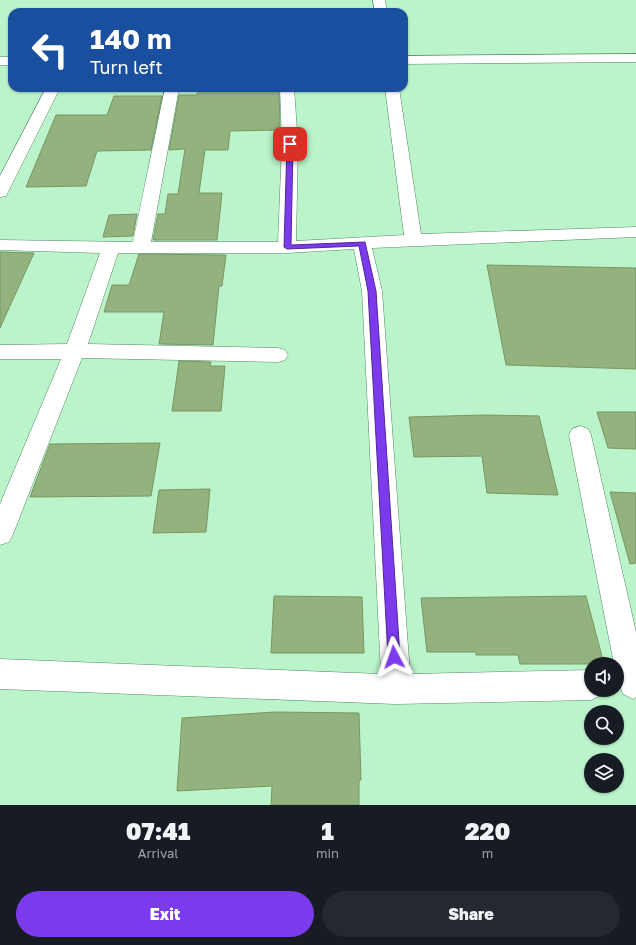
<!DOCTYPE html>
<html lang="en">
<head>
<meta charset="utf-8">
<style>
	:root { --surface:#171b24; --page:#242831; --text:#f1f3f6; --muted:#9ea1a6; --accent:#7c3aed }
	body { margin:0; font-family:"Golos Text",sans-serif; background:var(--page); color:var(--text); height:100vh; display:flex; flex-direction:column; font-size:15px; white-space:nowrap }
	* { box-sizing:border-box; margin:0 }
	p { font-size:13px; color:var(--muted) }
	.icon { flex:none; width:22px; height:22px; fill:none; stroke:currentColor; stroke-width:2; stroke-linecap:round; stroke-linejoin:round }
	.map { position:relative; height:805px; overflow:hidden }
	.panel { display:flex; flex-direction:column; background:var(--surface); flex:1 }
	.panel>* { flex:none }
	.guide { position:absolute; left:8px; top:8px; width:400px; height:84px; border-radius:12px; box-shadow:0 1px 3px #0004; background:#1a4fa0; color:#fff; overflow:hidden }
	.buttons { position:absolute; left:584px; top:657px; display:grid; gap:8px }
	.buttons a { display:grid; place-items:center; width:40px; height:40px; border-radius:50%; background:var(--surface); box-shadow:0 1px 3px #0004; font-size:20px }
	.pin { position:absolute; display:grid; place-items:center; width:34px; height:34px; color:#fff; margin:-17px; border-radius:8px; box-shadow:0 2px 6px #0006 }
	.me { position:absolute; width:44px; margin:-22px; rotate:356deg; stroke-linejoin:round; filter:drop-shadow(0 0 3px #0008) }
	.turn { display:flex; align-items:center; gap:14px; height:84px; padding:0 16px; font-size:18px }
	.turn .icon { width:52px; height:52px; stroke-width:2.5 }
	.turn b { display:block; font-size:28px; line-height:34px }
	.eta { display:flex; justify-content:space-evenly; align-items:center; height:68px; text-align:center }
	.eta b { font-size:24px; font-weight:800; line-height:28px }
	.action { display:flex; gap:8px; margin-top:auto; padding:8px 16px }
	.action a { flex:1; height:46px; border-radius:24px; background:var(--accent); color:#fff; font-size:16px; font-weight:800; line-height:46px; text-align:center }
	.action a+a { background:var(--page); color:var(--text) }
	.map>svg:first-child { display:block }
</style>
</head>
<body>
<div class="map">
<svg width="636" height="805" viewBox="0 0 636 805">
	<rect width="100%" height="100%" fill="#bbf4ca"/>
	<g fill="#93b27d" stroke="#789663">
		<path d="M198,88h81l1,42 -50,1 -2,19h-23l-6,43h23l-5,47h-64l5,-26h7l3,-20h10l7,-45 -16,1 10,-55h18z"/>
		<path d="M114,96h48l-11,54 -54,1 -11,35 -60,1 30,-72h51z"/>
		<path d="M137,214l-4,22 -30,1 6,-22z"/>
		<path d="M0,252l34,1 -34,75z"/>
		<path d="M139,254l87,1 -4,31h-3l-6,59 -54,-1 5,-32h-60l8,-27h17z"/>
		<path d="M487,265l149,3v101l-130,-4z"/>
		<path d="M179,361l32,1 -1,4h15l-4,45h-49z"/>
		<path d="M597,412h39v37l-28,-1z"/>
		<path d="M484,415l55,1 19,79 -71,-2 -5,-37 -68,1 -5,-40z"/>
		<path d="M160,443l-9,53 -121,1 20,-53z"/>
		<path d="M210,489l-4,43 -53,1 6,-43z"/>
		<path d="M610,492l26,1v70l-6,1z"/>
		<path d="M274,596l88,1 2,56h-93z"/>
		<path d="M586,596l18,68h-84l-2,-9h-42v-3h-49l-6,-54z"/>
		<path d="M275,712l84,1 2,67h-2v25h-88l1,-19 -95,5 5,-73z"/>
	</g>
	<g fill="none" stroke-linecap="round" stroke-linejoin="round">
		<g stroke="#528762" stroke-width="1">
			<g id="street">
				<path d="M373,0h12l2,12h-12z"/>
				<path d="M636,54v8l-232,2v-8z"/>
				<rect x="0" y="57" width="12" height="8"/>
				<path d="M46,88h14l-54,108 -6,1v-21z"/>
				<path d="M165,88h14l-28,154h127l4,-98 -2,-56h14l4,56 -2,97 108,-6 -19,-147h14l22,146 215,-7v10l-264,11 10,43 28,383 181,-4v20h13l-3,5 -10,5 -195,4 -396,-15v-30l381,15 -19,-383 -8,-42 -67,4h-169l-30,91 190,4 7,2 3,5 -3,5 -7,2 -196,-4 -69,176 -4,8 -9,3v-41l61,-145h-61v-14l67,-1 33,-91 -100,-3v-10l133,2z"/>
				<path d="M580,426l8,3 3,6 45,197v65l-3,2 -10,-5 -6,-17v-13h-3l-45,-229 3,-6z"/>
			</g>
		</g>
		<use href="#street" fill="#fff" fill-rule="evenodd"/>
	</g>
	<path fill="#7c3aed" stroke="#51269a" d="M290,142l3,2 -2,101 74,-3 11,49 24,366 -2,4 -4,2 -4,-2 -2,-4 -20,-366 -9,-45 -72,3 -3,-2 3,-103z"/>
</svg>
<div class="buttons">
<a><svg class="icon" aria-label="sound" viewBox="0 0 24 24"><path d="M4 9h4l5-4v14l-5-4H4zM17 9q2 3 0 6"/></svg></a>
<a><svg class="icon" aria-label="search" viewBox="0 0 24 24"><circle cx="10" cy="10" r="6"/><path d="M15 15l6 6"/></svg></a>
<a><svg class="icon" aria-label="layers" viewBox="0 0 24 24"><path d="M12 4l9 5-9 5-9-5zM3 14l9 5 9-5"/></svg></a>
</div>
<div class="pin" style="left:290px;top:144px;background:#d93025"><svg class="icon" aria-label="arrive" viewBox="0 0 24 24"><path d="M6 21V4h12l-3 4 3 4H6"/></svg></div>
<svg class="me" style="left:394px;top:657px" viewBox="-20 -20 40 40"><path d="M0-17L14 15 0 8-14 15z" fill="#7c3aed" stroke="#fff" stroke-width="4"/></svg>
<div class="guide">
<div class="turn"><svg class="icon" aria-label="left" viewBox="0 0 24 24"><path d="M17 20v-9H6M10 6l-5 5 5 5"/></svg><div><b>140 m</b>Turn left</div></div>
</div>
</div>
<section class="panel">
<div class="eta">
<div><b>07:41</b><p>Arrival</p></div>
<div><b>1</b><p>min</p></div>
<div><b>220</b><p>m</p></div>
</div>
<div class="action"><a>Exit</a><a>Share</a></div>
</section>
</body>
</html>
